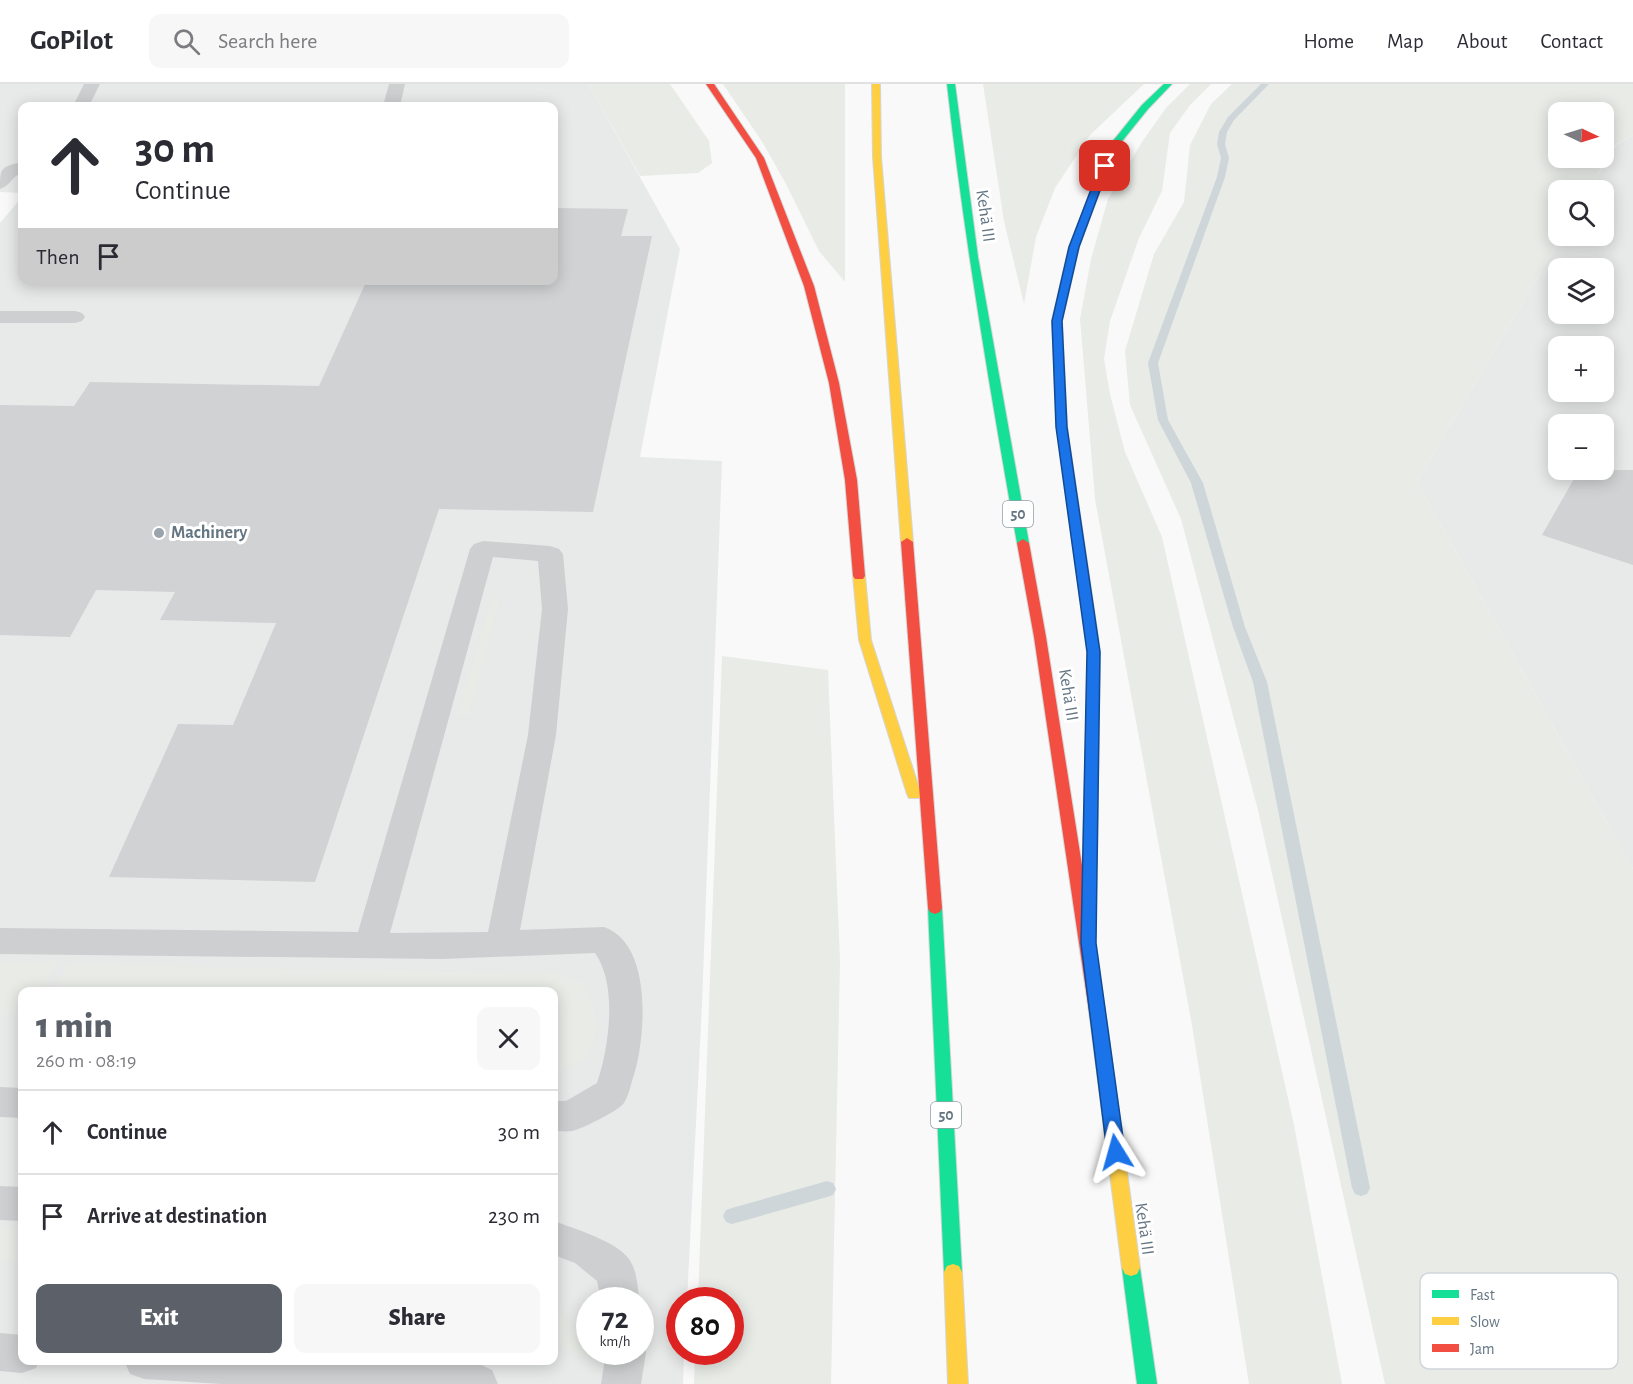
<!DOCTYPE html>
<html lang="en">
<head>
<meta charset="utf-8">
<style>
	:root { --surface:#fff; --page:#f7f7f7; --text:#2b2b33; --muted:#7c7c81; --line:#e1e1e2; --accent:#5c6169 }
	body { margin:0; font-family:"Alegreya Sans",sans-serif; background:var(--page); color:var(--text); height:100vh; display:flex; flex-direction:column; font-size:22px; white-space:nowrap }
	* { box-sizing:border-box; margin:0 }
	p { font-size:20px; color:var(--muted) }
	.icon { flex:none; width:33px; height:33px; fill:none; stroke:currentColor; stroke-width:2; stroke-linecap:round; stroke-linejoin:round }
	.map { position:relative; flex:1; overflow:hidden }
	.drawer { position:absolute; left:18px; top:903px; width:540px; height:378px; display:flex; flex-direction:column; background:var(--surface); border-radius:12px; box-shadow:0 3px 15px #0003 }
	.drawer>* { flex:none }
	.hud { position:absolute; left:18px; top:18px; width:540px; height:183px; border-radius:12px; box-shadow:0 3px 15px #0003; background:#fff; color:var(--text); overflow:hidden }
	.needle { width:39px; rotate:94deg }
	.tools { position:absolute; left:1548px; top:18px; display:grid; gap:12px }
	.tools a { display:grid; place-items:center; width:66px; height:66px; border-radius:12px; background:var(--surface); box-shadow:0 3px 15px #0003; font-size:30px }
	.speed { position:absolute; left:576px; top:1203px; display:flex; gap:12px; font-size:30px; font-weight:700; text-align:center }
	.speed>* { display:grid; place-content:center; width:78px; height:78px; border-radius:50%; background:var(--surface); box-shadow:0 3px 15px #0003; line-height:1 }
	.speed small { font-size:15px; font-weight:400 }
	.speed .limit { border:9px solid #d22; background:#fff; color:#111 }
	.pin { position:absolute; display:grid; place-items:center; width:51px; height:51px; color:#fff; margin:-26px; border-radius:12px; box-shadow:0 3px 9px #0006 }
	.me { position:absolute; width:66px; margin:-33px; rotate:352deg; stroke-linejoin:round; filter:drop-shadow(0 0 4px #0008) }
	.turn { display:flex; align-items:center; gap:21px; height:126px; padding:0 18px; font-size:27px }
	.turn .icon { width:78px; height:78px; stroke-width:2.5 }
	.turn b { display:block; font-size:42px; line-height:51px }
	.then { display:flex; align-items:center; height:57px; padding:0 18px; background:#0003; gap:12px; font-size:22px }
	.round { display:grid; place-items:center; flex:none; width:63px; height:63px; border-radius:12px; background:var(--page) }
	.overview { display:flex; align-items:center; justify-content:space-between; height:102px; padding:0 18px }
	h1 { font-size:36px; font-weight:800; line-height:45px; color:var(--accent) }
	.cta { display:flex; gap:12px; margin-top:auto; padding:12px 18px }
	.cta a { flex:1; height:69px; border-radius:12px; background:var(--accent); color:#fff; font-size:24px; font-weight:800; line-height:69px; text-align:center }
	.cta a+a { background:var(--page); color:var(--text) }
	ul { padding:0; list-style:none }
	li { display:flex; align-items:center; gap:18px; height:84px; padding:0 18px; border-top:2px solid var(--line) }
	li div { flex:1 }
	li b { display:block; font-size:22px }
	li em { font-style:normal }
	header { display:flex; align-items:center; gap:36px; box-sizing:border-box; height:84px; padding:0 30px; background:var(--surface); border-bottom:2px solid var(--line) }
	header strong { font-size:28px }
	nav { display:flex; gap:33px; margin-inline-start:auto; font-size:21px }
	.search { width:420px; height:54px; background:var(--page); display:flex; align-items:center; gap:15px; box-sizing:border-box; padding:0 21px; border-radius:12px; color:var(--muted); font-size:22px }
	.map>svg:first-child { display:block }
</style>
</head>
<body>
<header>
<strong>GoPilot</strong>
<div class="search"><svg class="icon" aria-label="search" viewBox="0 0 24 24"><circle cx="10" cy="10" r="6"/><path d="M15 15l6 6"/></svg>Search here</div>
<nav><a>Home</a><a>Map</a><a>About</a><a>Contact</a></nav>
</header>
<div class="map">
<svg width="1633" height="1300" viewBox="0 0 1633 1300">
	<rect width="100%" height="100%" fill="#f9f9f9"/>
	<g fill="#e8e9e9" fill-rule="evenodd">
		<path d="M0,0h588l92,165 -40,208 82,4 -20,544 -15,295h-7v52h4l-1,32h-683v-1161l22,-26v83h532v-174h-532v87l-22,-1zM22,908h532v368h-532zM590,1216h50v52h-50z"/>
		<path d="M1633,51v734l-216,-387 145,-246h42v-46h-15l27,-45zM1558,184h46v46h-46zM1558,262h46v46h-46zM1558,340h46v46h-46z"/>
	</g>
	<g fill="#e8ebe6" fill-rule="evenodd">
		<path d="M588,0h82l39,57 3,22 -14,10 -58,3z"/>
		<path d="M723,0h122v198l-26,-31 -33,-67 -23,-41z"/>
		<path d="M983,0h161l-54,51 -35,53 -19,49 -12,67 -20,-83z"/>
		<path d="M1190,0h21l-21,21 -20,28 -8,58 -23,47 -29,83 -6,38 6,35 15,58 37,85 132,588 48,259h-93l-57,-359 -97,-526 -15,-180 11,-60 17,-60 34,-57 24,-34z"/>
		<path d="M1232,0h401v51l-18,10 -26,45h-31v46h4l-145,246 216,387v515h-248l-127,-574 -77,-291 -51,-114 -5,-54 29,-97 30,-52 6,-57 21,-41zM1558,28h46v46h-46z"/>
		<path d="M491,514h9l-31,117h-11z"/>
		<path d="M722,572l106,14 12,291 -9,423h-137l1,-32h35v-52h-32z"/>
		<path d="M0,879h55l-13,28 -20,1v24l-22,-1z"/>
		<path d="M68,880l494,10c5,2 12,4 17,7 9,5 13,20 15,29 6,34 -4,57 -40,59v-77l-498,-1z"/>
		<path d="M0,1144l22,1v33l-22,-1z"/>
		<path d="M554,1223l33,33 2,8 -6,8 -7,-1 -22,-16z"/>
	</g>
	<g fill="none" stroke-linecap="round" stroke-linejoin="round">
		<g fill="#ced6d9" fill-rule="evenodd">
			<path d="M1261,0h8l-35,36 -7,12 -2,12 4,14 -4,19 -67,186 10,57 35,63 42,144 22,55 103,506 -3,6 -6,2 -6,-2 -3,-6 -99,-506 -20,-55 -42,-144 -33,-63 -10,-57 69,-186 4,-19 -4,-14 2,-12 9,-15z"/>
			<path d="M827,1097l6,2 3,6 -3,6 -6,2 -95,27 -6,-2 -3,-6 3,-6 6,-2z"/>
		</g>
	</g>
	<g fill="#d0d2d3">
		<path d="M554,124l74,1 -7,27h31l-59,276 -154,-3 -124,373 -206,-5 69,-153 55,1 43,-102 -116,-3 15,-28 -79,-2 -26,47 -70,-2v-230l74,1 16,-24 229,4 48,-106h187z"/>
		<path d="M1579,386h54v95l-91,-30z"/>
	</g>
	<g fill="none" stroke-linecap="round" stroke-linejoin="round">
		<g stroke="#d5d6d6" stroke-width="2">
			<g id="fast">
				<path d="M947,0h8l23,173 51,286 -6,4 -6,-4c-27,-153 -53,-305 -70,-459z"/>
				<path d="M1164,0h8l-24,25 -29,36h-6v-4l29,-36z"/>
				<path d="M1089,528l6,4 5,36 -3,202 -2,4h-10l-2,-4 5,-202 -5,-36z"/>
				<path d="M935,818l5,2 2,4 20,364 -3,6 -6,2 -6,-2 -3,-6 -16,-364 2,-4z"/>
				<path d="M1131,1176l6,2 3,6 17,116h-20l-15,-116 3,-6z"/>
			</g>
		</g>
		<g stroke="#d5d6d6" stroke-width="2">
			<g id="slow">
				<path d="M872,0h8l1,73 32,385 -6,4 -6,-4 -28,-385z"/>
				<path d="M859,488l6,4 6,64 50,154 -2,4h-10l-2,-4 -48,-154 -6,-64z"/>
				<path d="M1098,927l6,2 2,5 34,250 -3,6 -6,2 -6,-2 -3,-6 -32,-250 2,-5z"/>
				<path d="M953,1180l6,2 3,6 6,112h-20l-4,-112 3,-6z"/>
			</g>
		</g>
		<g stroke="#d5d6d6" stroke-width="2">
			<g id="jam">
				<path d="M706,0h8l50,74 50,128 25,97 18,97 8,96 -2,3h-8l-2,-3 -8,-96 -16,-97 -25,-97 -48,-128z"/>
				<path d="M1113,57l7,2 -4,5 -37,99 -17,74 5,106 28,189 -6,4 -6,-4 -26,-189 -5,-106 17,-74 39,-99z"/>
				<path d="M907,454l6,4 29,366 -2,4 -5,2 -5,-2 -2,-4 -27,-366z"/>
				<path d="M1023,455l6,4 17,94 60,381 -2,5 -6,2 -6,-2 -2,-5 -56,-381 -17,-94z"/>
			</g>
		</g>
		<g fill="#cecfd0" fill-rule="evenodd">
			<path d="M84,0h16l-11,22h-16z"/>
			<path d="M389,0h16l-5,22h-17z"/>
			<path d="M22,78v11c-10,3 -12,13 -22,16 0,-22 1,-22 22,-27z"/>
			<path d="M0,227h75l7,2 3,4 -3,4 -7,2h-75z"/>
			<path d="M483,457l67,5 9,3 4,5 5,55 -12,126 -36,195 84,-3c50,17 42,115 28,154 -2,7 -4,16 -8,22 -6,8 -42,26 -52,28 -6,1 -13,0 -18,0v-30h12l31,-18c12,-35 21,-98 -2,-130l-153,6 -442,-5v-26l358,4 112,-383 4,-5zM493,473l45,4 4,48 -14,126 -40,197 -98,1z"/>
			<path d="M0,1003l22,1v30l-22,-1z"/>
			<path d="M0,1102l22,1v34l-22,-1z"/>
			<path d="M554,1137c21,8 62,20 75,38 8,11 9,29 10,41h-38l-4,-19 -22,-18 -21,-8z"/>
			<path d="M0,1249l22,2v25h17l-3,8 -14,5 -22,-2z"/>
			<path d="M640,1255l6,13 -5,32h-40l5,-32h34z"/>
			<path d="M124,1276h347l21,10 6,14h-276l-78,-5 -14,-5z"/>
		</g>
		<use href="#fast" fill="#16e098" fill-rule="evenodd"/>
		<use href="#slow" fill="#ffcf43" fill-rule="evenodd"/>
		<use href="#jam" fill="#f24e42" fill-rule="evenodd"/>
	</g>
	<path fill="#1a73e8" stroke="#114b97" stroke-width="1.5" d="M1105,79l4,3 -30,81 -17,74 5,106 33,225 -4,291 29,209 -3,5 -6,2 -6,-2 -3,-5 -26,-209 6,-291 -31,-225 -4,-106 17,-74 31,-81z"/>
	<circle fill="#99a4ac" stroke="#fff" stroke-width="2" cx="159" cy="449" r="6"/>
	<g text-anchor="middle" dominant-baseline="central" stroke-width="6" stroke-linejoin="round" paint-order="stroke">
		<g fill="#fff" stroke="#939fa8" stroke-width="1.5">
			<rect x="1003" y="417" width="30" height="26" rx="4.5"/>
			<rect x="931" y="1018" width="30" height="26" rx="4.5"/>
		</g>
		<g font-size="16" font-weight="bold" fill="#657683">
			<text x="1018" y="430">50</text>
			<text x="946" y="1031">50</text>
		</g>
		<g font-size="18" fill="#657683" stroke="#fff">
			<text transform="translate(985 132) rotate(82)">Kehä III</text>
			<text transform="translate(1068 611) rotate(81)">Kehä III</text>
			<text transform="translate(1144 1145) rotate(82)">Kehä III</text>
		</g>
		<g font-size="18" font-weight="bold" fill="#657683" stroke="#fff" text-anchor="start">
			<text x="171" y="449">Machinery</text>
		</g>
	</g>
	<rect x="1420" y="1189" width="198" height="96" rx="9" fill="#fff" stroke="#d1d6da" stroke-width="1.5"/>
	<rect x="1432" y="1206" width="27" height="8" fill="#16e098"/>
	<rect x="1432" y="1233" width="27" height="8" fill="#ffcf43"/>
	<rect x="1432" y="1260" width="27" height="8" fill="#f24e42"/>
	<g font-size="16" fill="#657683">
		<text x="1470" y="1216">Fast</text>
		<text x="1470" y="1243">Slow</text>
		<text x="1470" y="1270">Jam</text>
	</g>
</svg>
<div class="tools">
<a><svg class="needle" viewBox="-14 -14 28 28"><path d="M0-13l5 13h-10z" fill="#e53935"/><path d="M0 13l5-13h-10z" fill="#7c7c81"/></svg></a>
<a><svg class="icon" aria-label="search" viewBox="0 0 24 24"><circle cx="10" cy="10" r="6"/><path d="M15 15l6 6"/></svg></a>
<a><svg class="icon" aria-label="layers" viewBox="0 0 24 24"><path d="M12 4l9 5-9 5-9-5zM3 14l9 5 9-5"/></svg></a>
<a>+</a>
<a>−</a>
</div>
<div class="speed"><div>72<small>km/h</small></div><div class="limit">80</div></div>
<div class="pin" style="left:1105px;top:82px;background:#d93025"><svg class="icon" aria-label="arrive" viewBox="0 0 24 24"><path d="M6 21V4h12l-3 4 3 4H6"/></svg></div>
<svg class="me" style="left:1116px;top:1068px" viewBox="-20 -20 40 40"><path d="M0-17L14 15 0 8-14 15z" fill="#1a73e8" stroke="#fff" stroke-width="4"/></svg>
<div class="hud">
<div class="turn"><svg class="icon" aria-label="ahead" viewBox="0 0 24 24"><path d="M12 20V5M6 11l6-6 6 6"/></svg><div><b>30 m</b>Continue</div></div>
<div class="then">Then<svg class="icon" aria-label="arrive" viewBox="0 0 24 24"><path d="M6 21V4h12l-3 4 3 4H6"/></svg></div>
</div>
<section class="drawer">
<div class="overview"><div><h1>1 min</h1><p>260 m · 08:19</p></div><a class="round"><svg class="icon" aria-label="close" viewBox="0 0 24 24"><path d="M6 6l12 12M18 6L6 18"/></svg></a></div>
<ul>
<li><svg class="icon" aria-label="ahead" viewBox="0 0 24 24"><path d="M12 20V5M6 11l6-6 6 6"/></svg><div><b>Continue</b></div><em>30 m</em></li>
<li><svg class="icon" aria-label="arrive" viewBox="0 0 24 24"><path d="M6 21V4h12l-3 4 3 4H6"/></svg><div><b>Arrive at destination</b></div><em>230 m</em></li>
</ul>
<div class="cta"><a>Exit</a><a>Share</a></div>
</section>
</div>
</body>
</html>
